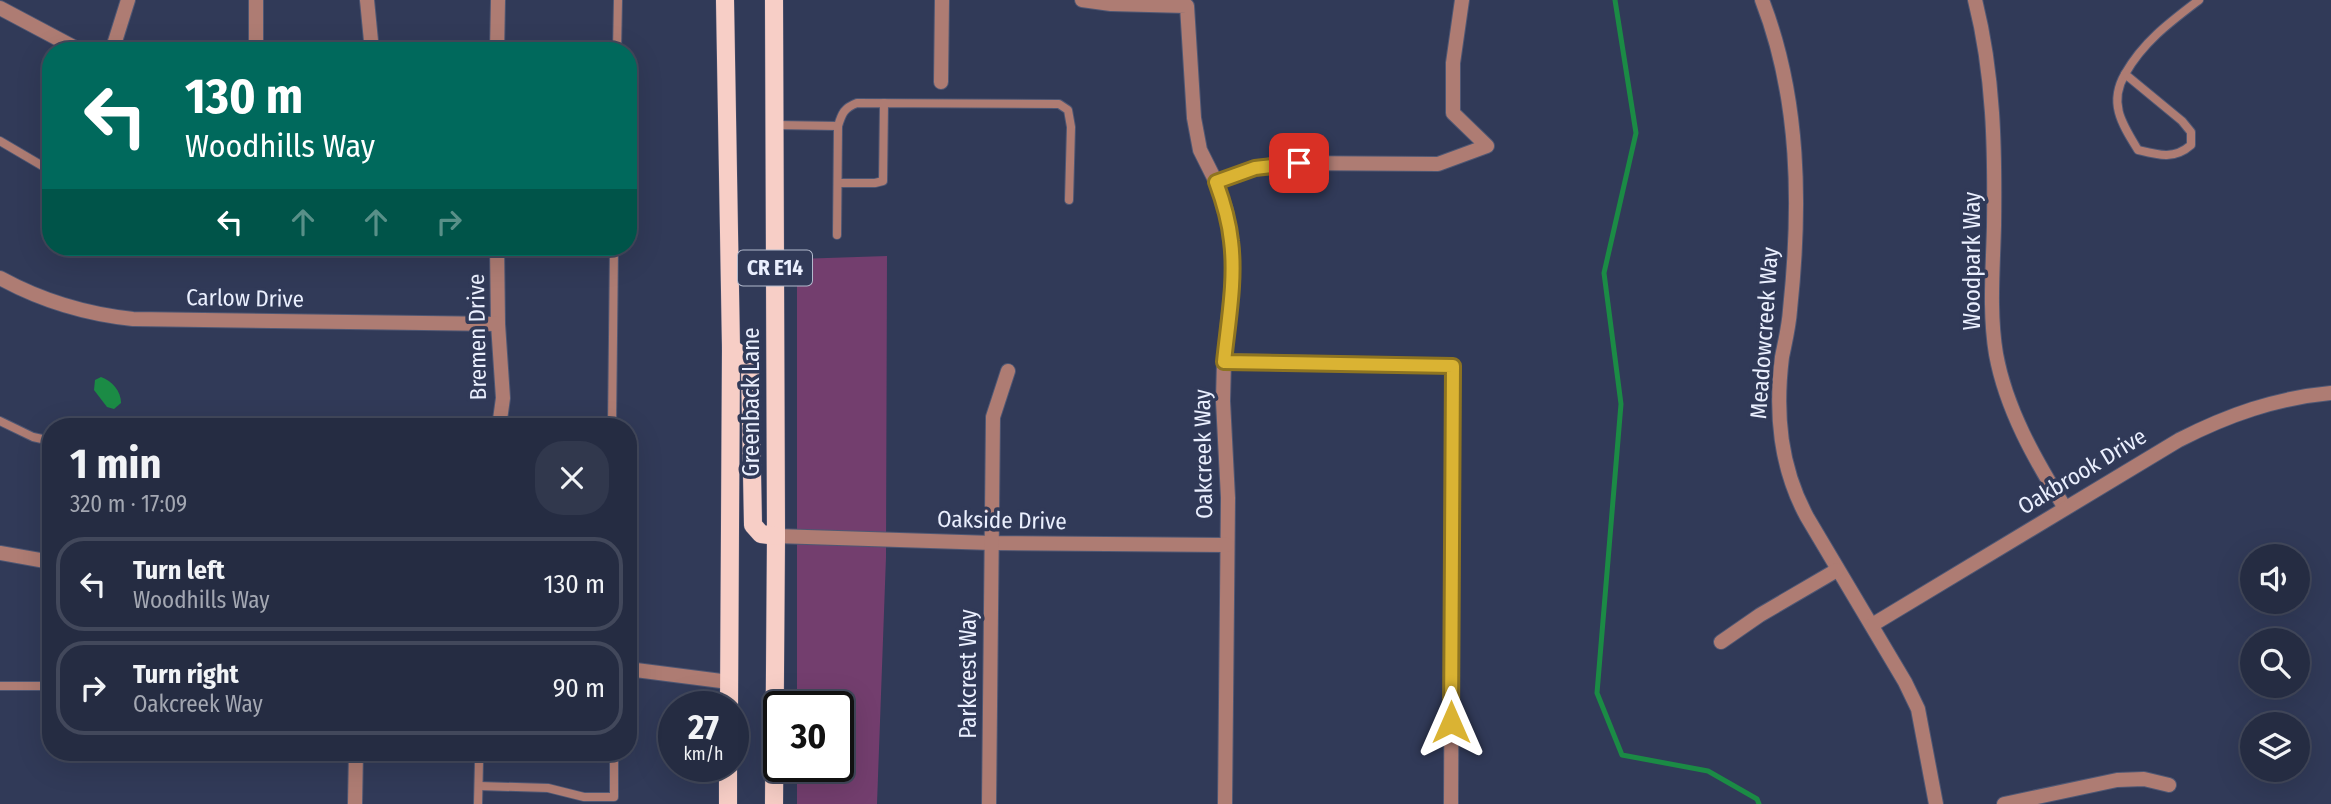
<!DOCTYPE html>
<html lang="en">
<head>
<meta charset="utf-8">
<style>
	:root { --surface:#252c42; --page:#31384d; --text:#f1f3f6; --muted:#a3a7b2; --line:#42485b }
	body { margin:0; font-family:"Fira Sans Condensed",sans-serif; background:var(--page); color:var(--text); height:100vh; display:flex; flex-direction:column; font-size:26px; white-space:nowrap }
	* { box-sizing:border-box; margin:0 }
	p { font-size:23px; color:var(--muted) }
	.icon { flex:none; width:38px; height:38px; fill:none; stroke:currentColor; stroke-width:2; stroke-linecap:round; stroke-linejoin:round }
	.map { position:relative; flex:1; overflow:hidden }
	.drawer { position:absolute; left:42px; top:418px; width:595px; height:343px; display:flex; flex-direction:column; background:var(--surface); border-radius:28px; box-shadow:0 7px 28px #0002,0 0 0 2px var(--line) }
	.drawer>* { flex:none }
	.hud { position:absolute; left:42px; top:42px; width:595px; height:214px; border-radius:28px; box-shadow:0 7px 28px #0002,0 0 0 2px var(--line); background:#00695c; color:#fff; overflow:hidden }
	.controls { position:absolute; left:2240px; top:544px; display:grid; gap:14px }
	.controls a { display:grid; place-items:center; width:70px; height:70px; border-radius:50%; background:var(--surface); box-shadow:0 7px 28px #0002,0 0 0 2px var(--line); font-size:35px }
	.speed { position:absolute; left:658px; top:691px; display:flex; gap:14px; font-size:35px; font-weight:700; text-align:center }
	.speed>* { display:grid; place-content:center; width:91px; height:91px; border-radius:50%; background:var(--surface); box-shadow:0 7px 28px #0002,0 0 0 2px var(--line); line-height:1 }
	.speed small { font-size:18px; font-weight:400 }
	.speed .limit { border:4px solid #111; border-radius:10px; background:#fff; color:#111 }
	.pin { position:absolute; display:grid; place-items:center; width:60px; height:60px; color:#fff; margin:-30px; border-radius:14px; box-shadow:0 4px 10px #0006 }
	.me { position:absolute; width:77px; margin:-38px; rotate:0deg; stroke-linejoin:round; filter:drop-shadow(0 0 5px #0008) }
	.turn { display:flex; align-items:center; gap:24px; height:147px; padding:0 28px; font-size:32px }
	.turn .icon { width:91px; height:91px; stroke-width:2.5 }
	.turn b { display:block; font-size:49px; line-height:60px }
	.lanes { display:flex; align-items:center; height:66px; padding:0 28px; background:#0003; justify-content:center; gap:35px; direction:ltr }
	.lanes .off { opacity:.35 }
	.round { display:grid; place-items:center; flex:none; width:74px; height:74px; border-radius:28px; background:var(--page) }
	.head { display:flex; align-items:center; justify-content:space-between; height:119px; padding:0 28px }
	h1 { font-size:42px; font-weight:700; line-height:52px }
	ul { padding:0; list-style:none }
	li { display:flex; align-items:center; gap:21px; height:94px; margin:0 14px 10px; padding:0 14px; border:4px solid var(--line); border-radius:28px }
	li div { flex:1 }
	li b { display:block; font-size:26px }
	li em { font-style:normal }
	.map>svg:first-child { display:block }
</style>
</head>
<body>
<div class="map">
<svg width="2331" height="804" viewBox="0 0 2331 804">
	<rect width="100%" height="100%" fill="#313a58"/>
	<path fill="#733e6e" d="M887,256l-1,301 -9,247h-80v-37l41,-1v-59h-41v-448z"/>
	<path fill="#1b8b45" d="M101,377c11,4 20,14 20,26l-7,6 -7,-2 -13,-17 1,-10z"/>
	<g fill="none" stroke-linecap="round" stroke-linejoin="round">
		<path stroke="#1b8b45" stroke-width="5" d="M1615,0l21,133 -32,140 17,131 -24,289 25,62 86,16 49,28 2,5"/>
		<g stroke="#4f5773" stroke-width="10">
			<g id="lane">
				<path d="M617,51l1,-51"/>
				<path d="M2125,74l57,47 9,11v13c-17,15 -33,10 -53,5 -16,-26 -30,-47 -13,-76z"/>
				<path d="M2125,74c18,-32 45,-52 74,-74"/>
				<path d="M775,125l63,1"/>
				<path d="M0,141l51,30"/>
				<path d="M838,183h37l8,-2 1,-78"/>
				<path d="M837,235l1,-109c4,-13 6,-18 19,-23l202,1 9,6 3,17 -2,73"/>
				<path d="M0,421l33,16 18,4"/>
				<path d="M612,427l2,-180"/>
				<path d="M0,686h51"/>
				<path d="M479,786l69,2 36,9h30v-45"/>
				<path d="M478,804l1,-42 3,-10"/>
			</g>
		</g>
		<g stroke="#4f5773" stroke-width="16">
			<g id="street">
				<path d="M367,0l5,51"/>
				<path d="M1082,0l29,4 76,2 7,112 6,32 16,32 10,28 5,30 2,32 -9,89 -1,40 5,97 -3,306"/>
				<path d="M1762,0c38,98 39,206 28,310 -1,16 -5,32 -8,47 -7,57 -2,110 25,160l98,165 13,27 18,95"/>
				<path d="M1975,0c19,75 20,150 19,226 -1,42 -5,86 2,128 10,55 39,106 69,154"/>
				<path d="M0,8l81,43"/>
				<path d="M112,51l16,-51"/>
				<path d="M256,51v-51"/>
				<path d="M497,51l1,-51"/>
				<path d="M941,82l1,-82"/>
				<path d="M1216,182l39,-14 29,-5 154,1 49,-18 -34,-33v-50l9,-63"/>
				<path d="M497,247l1,77 5,74 -4,29"/>
				<path d="M0,278c42,23 85,36 133,41l365,5"/>
				<path d="M1224,361l229,5 -2,438"/>
				<path d="M776,536l216,7 235,2"/>
				<path d="M0,553l51,9"/>
				<path d="M1872,625l307,-185c49,-25 97,-42 152,-47"/>
				<path d="M1721,642l39,-27 77,-45"/>
				<path d="M628,669l101,13"/>
				<path d="M355,804l1,-52"/>
				<path d="M989,804l4,-387 15,-46"/>
				<path d="M2004,804l113,-24 27,-1 25,6"/>
			</g>
		</g>
		<g stroke="#4f5773" stroke-width="19">
			<g id="primary">
				<path d="M725,0l6,348 -2,359"/>
				<path d="M774,0l2,536 -2,268"/>
				<path d="M731,348l13,9 6,10 3,158 8,9 15,2"/>
				<path d="M728,804v-38"/>
			</g>
		</g>
		<use href="#lane" stroke="#ae7c73" stroke-width="8"/>
		<use href="#street" stroke="#ae7c73" stroke-width="14"/>
		<use href="#primary" stroke="#f7cec6" stroke-width="18"/>
	</g>
	<g fill="none" stroke-linecap="round" stroke-linejoin="round">
		<g stroke="#8e7421" stroke-width="18">
			<path id="route" d="M1299,163l-44,5 -39,14c7,19 13,39 15,59 5,39 -3,81 -7,121l229,4 -2,356"/>
		</g>
		<use href="#route" stroke="#dab333" stroke-width="12"/>
	</g>
	<g text-anchor="middle" dominant-baseline="central" stroke-width="7" stroke-linejoin="round" paint-order="stroke">
		<rect fill="#313a58" stroke="#b2b9cc" stroke-width="2" x="738" y="250.5" width="74" height="35" rx="5"/>
		<g font-size="21" font-weight="bold" fill="#eaeffe">
			<text x="775" y="268">CR E14</text>
		</g>
		<g font-size="23" fill="#eaeffe" stroke="#313a58">
			<text transform="translate(1972 261) rotate(-90)">Woodpark Way</text>
			<text transform="translate(245 298) rotate(1)">Carlow Drive</text>
			<text transform="translate(1764 333) rotate(-86)">Meadowcreek Way</text>
			<text transform="translate(477 337) rotate(-91)">Bremen Drive</text>
			<text transform="translate(751 402) rotate(-90)">Greenback Lane</text>
			<text transform="translate(1203 454) rotate(-91)">Oakcreek Way</text>
			<text transform="translate(2082 471) rotate(-31)">Oakbrook Drive</text>
			<text transform="translate(1002 520) rotate(1)">Oakside Drive</text>
			<text transform="translate(968 674) rotate(-90)">Parkcrest Way</text>
		</g>
	</g>
</svg>
<div class="controls">
<a><svg class="icon" aria-label="sound" viewBox="0 0 24 24"><path d="M4 9h4l5-4v14l-5-4H4zM17 9q2 3 0 6"/></svg></a>
<a><svg class="icon" aria-label="search" viewBox="0 0 24 24"><circle cx="10" cy="10" r="6"/><path d="M15 15l6 6"/></svg></a>
<a><svg class="icon" aria-label="layers" viewBox="0 0 24 24"><path d="M12 4l9 5-9 5-9-5zM3 14l9 5 9-5"/></svg></a>
</div>
<div class="speed"><div>27<small>km/h</small></div><div class="limit">30</div></div>
<div class="pin" style="left:1299px;top:163px;background:#d93025"><svg class="icon" aria-label="arrive" viewBox="0 0 24 24"><path d="M6 21V4h12l-3 4 3 4H6"/></svg></div>
<svg class="me" style="left:1451px;top:722px" viewBox="-20 -20 40 40"><path d="M0-17L14 15 0 8-14 15z" fill="#dab333" stroke="#fff" stroke-width="4"/></svg>
<div class="hud">
<div class="turn"><svg class="icon" aria-label="left" viewBox="0 0 24 24"><path d="M17 20v-9H6M10 6l-5 5 5 5"/></svg><div><b>130 m</b>Woodhills Way</div></div>
<div class="lanes"><svg class="icon" aria-label="left" viewBox="0 0 24 24"><path d="M17 20v-9H6M10 6l-5 5 5 5"/></svg><svg class="icon off" aria-label="ahead" viewBox="0 0 24 24"><path d="M12 20V5M6 11l6-6 6 6"/></svg><svg class="icon off" aria-label="ahead" viewBox="0 0 24 24"><path d="M12 20V5M6 11l6-6 6 6"/></svg><svg class="icon off" aria-label="right" viewBox="0 0 24 24"><path d="M7 20v-9h11M14 6l5 5-5 5"/></svg></div>
</div>
<section class="drawer">
<div class="head"><div><h1>1 min</h1><p>320 m · 17:09</p></div><a class="round"><svg class="icon" aria-label="close" viewBox="0 0 24 24"><path d="M6 6l12 12M18 6L6 18"/></svg></a></div>
<ul>
<li><svg class="icon" aria-label="left" viewBox="0 0 24 24"><path d="M17 20v-9H6M10 6l-5 5 5 5"/></svg><div><b>Turn left</b><p>Woodhills Way</p></div><em>130 m</em></li>
<li><svg class="icon" aria-label="right" viewBox="0 0 24 24"><path d="M7 20v-9h11M14 6l5 5-5 5"/></svg><div><b>Turn right</b><p>Oakcreek Way</p></div><em>90 m</em></li>
</ul>
</section>
</div>
</body>
</html>
